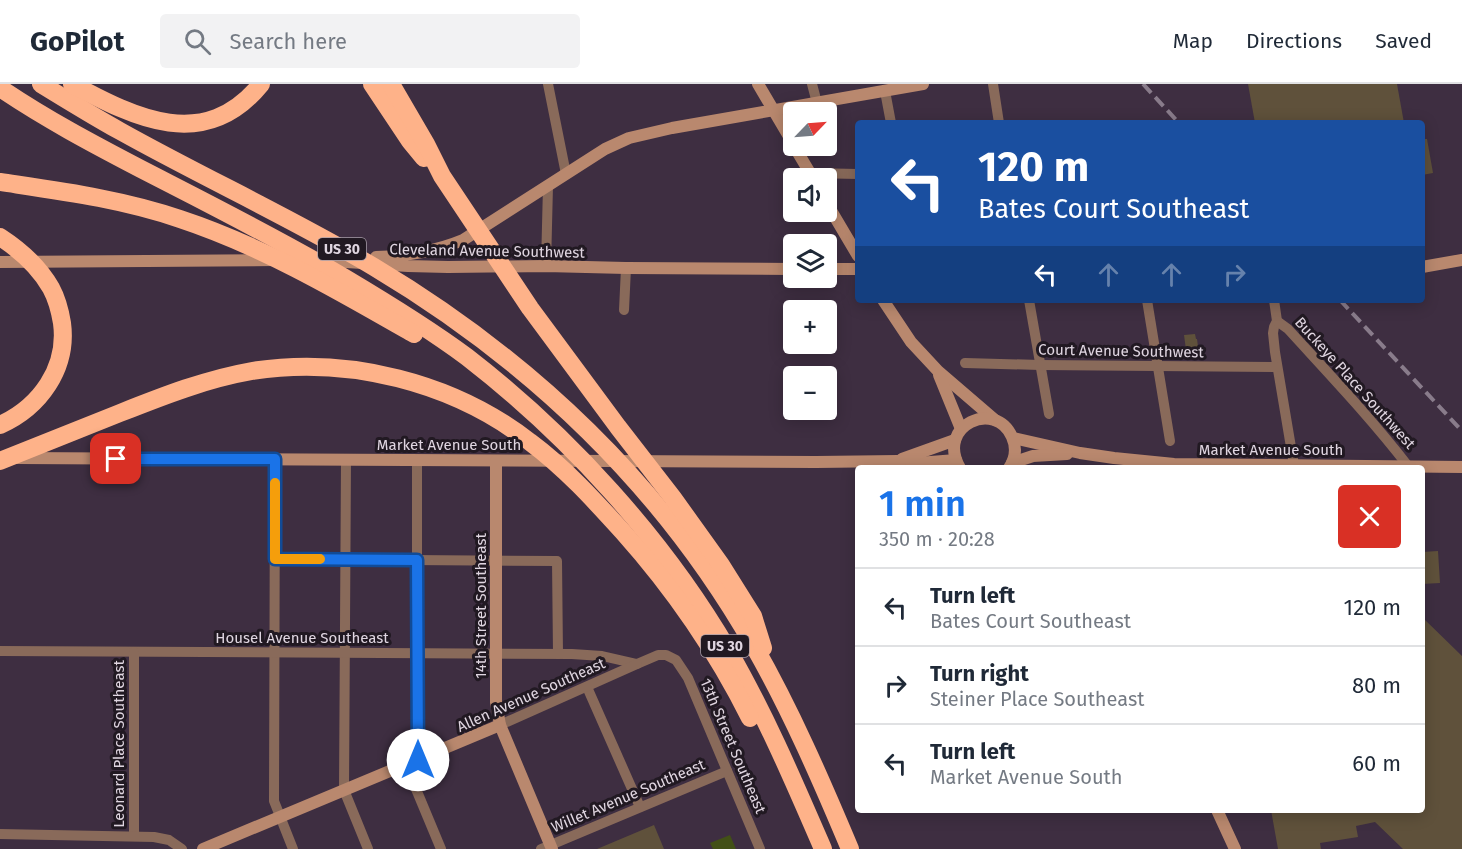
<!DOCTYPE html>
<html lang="en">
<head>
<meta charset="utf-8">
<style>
	:root { --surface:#fff; --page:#f2f2f3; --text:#1f2937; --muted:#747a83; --line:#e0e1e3; --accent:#1a73e8 }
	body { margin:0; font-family:"Fira Sans",sans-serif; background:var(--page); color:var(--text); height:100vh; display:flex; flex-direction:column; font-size:22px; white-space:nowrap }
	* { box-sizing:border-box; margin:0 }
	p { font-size:20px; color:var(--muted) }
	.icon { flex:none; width:33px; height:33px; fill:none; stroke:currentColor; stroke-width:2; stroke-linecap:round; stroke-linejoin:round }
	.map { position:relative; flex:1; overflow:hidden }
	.sheet { position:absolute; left:855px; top:381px; width:570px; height:348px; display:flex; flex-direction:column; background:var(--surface); border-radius:6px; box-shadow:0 3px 15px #0003 }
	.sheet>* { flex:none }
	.guide { position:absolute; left:855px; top:36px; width:570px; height:183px; border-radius:6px; box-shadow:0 3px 15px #0003; background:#1a4fa0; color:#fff; overflow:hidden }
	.needle { width:39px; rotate:65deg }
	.controls { position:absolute; left:783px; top:18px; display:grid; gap:12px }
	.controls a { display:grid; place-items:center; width:54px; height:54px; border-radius:6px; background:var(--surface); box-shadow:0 3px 15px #0003; font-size:30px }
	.pin { position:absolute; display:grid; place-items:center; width:51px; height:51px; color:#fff; margin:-26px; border-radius:12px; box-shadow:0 3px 9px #0006 }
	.me { position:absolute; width:66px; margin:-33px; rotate:0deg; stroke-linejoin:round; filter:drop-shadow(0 0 4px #0008) }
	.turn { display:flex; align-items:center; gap:21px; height:126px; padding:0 24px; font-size:27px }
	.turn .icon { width:78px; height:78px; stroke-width:2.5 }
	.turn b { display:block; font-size:42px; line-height:51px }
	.lanes { display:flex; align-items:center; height:57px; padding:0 24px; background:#0003; justify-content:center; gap:30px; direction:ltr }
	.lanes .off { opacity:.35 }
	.round { display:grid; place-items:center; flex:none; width:63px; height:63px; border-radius:6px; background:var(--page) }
	.overview { display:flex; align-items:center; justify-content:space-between; height:102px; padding:0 24px }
	h1 { font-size:36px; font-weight:600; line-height:45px; color:var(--accent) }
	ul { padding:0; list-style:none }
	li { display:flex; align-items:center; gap:18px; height:78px; padding:0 24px; border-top:2px solid var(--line) }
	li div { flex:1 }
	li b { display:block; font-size:22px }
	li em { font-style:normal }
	header { display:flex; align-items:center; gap:36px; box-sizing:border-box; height:84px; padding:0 30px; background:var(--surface); border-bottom:2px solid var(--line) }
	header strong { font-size:28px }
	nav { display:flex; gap:33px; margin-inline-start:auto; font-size:21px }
	.search { width:420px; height:54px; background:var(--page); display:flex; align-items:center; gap:15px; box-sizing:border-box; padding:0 21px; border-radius:6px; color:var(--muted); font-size:22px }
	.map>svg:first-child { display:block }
</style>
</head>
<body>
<header>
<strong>GoPilot</strong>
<div class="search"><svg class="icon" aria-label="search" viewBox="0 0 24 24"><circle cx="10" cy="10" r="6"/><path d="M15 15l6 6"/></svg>Search here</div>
<nav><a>Map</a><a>Directions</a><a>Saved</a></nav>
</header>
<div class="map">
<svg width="1462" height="765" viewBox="0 0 1462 765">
	<rect width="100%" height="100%" fill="#3e2e41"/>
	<path fill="#425016" d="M730,751l6,14h-23l-3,-6z"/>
	<g fill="#5f513b">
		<path d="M1248,0h149l7,39h-149z"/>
		<path d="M1422,55h5l6,34 -11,2z"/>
		<path d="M1195,250l1,5h1l2,15 -12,3 -3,-22z"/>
		<path d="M1438,467l2,32 -18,1v-32z"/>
		<path d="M1422,533l40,39v193h-59l-28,-27 -19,4 2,11 -38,6 1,6h-43l-7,-39h151z"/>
		<path d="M654,741l10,24h-67z"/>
	</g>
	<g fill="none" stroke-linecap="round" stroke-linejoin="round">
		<g stroke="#896a5a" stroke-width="10">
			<path d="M548,0l18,90"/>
			<path d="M812,0l5,19"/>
			<path d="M993,0l6,39"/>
			<path d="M885,7l6,32"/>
			<path d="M810,89l48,1"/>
			<path d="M546,182l2,-80"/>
			<path d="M1029,216l20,114"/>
			<path d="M1147,216l23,141"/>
			<path d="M1274,216l3,21 -3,6 -1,6 2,19 19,113"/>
			<path d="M624,226l2,-42"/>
			<path d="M1277,237l11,8c41,45 83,89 120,137"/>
			<path d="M965,279l75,2 237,2"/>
			<path d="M275,375l-1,342 19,48"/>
			<path d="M346,375l-2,331 24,59"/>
			<path d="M417,376v100l1,200"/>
			<path d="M275,475l282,2 1,93"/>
			<path d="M0,567l572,3 30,2 35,8 21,-9h8l10,5 12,18 72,171"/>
			<path d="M134,568v184"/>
			<path d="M587,603l53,120"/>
			<path d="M500,641l137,-61"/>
			<path d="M406,681l35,84"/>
			<path d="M0,750l154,3 15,3 13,9"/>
			<path d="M541,765l186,-78"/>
		</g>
		<g stroke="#b9886e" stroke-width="12">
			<path d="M758,0l36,61"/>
			<path d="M794,62l19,32"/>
			<path d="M826,118l32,54"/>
			<path d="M376,173c31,-1 58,-5 87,-17l142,-91 24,-11 43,-10 251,-44"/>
			<path d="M316,176l92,6 40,1 98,-1 80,2 168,1"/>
			<path d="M0,178l275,-2"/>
			<path d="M1422,183l40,-7"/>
			<path d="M826,185h32"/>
			<path d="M883,216l28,42 27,29 57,49"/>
			<path d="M939,291l22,54"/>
			<path d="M1013,354l67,15 34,5 60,6 288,3"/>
			<path d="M16,374l800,4 82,-1 20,2 38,-3"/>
			<path d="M902,375l53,-19"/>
			<path d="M496,377v241l4,23 52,124"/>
			<path d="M1012,379l21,-7 34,-2"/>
			<path d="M960,384c-25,-43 36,-69 52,-31 5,11 3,22 -3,31"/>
			<path d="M1217,726l18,39"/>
			<path d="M203,765l297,-124"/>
		</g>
		<g stroke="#feb289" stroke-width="18">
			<path d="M41,0c26,16 52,32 79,47 84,47 172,87 254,136 159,95 288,218 380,379 37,65 67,134 96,203"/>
			<path d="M72,0c63,34 133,69 189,0"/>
			<path d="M372,0l38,57 14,17"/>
			<path d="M391,0l35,60 16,32 88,132 88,119 55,71 48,67 32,51 10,32"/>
			<path d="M0,4c44,30 93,56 141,81 68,35 138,70 204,109 42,25 83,50 122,79 102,79 196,182 261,293 37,64 66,132 95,199"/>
			<path d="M0,98c60,9 122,17 180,37 82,27 159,72 234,115"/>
			<path d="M0,153c20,13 39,30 51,51 6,11 9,23 11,35 6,45 -22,84 -62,102"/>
			<path d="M0,377c40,-16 80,-32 120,-48 43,-17 86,-34 132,-42 96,-15 201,11 278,71 35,26 64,58 93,90 50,56 93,118 127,186"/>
		</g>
		<g stroke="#897c8b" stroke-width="4" stroke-dasharray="12 6" stroke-linecap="butt">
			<path d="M1143,0l36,39"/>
			<path d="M1340,216l122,131"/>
		</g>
	</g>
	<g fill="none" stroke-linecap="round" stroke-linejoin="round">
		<g stroke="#114b97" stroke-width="15">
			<path id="route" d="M116,375h159v100l142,1 1,200"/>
		</g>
		<use href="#route" stroke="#1a73e8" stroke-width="10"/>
		<path stroke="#f59e0b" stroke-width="10" d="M275,399v76h45"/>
	</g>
	<g text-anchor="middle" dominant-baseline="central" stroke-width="6" stroke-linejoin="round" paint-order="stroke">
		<g fill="#211922" stroke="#a79da8" stroke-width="1.5">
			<rect x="318" y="154" width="48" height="22" rx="4.5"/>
			<rect x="701" y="551" width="48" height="22" rx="4.5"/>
		</g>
		<g font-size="14" font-weight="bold" fill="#e0d6e1">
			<text x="342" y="165">US 30</text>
			<text x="725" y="562">US 30</text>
		</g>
		<g font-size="15" fill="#e0d6e1" stroke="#211922">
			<text transform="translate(487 167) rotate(1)">Cleveland Avenue Southwest</text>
			<text transform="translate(1121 267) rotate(1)">Court Avenue Southwest</text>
			<text transform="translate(1355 299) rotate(48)">Buckeye Place Southwest</text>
			<text x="449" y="361">Market Avenue South</text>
			<text x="1271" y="366">Market Avenue South</text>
			<text transform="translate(481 522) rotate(-90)">14th Street Southeast</text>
			<text x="302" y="554">Housel Avenue Southeast</text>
			<text transform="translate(531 611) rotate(-24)">Allen Avenue Southeast</text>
			<text transform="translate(119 660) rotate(-90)">Leonard Place Southeast</text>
			<text transform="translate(733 662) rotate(67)">13th Street Southeast</text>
			<text transform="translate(628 712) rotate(-23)">Willet Avenue Southeast</text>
		</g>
	</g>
</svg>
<div class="controls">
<a><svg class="needle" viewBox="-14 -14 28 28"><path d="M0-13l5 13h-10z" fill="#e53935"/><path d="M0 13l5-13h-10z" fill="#747a83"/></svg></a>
<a><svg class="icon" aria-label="sound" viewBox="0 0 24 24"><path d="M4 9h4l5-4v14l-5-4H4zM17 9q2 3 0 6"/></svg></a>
<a><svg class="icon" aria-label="layers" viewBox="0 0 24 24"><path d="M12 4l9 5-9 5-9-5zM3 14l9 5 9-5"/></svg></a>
<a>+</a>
<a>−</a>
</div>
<div class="pin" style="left:116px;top:375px;background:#d93025"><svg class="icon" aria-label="arrive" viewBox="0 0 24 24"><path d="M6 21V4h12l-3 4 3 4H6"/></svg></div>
<svg class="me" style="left:418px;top:676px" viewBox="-20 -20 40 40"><circle r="19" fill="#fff"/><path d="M0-13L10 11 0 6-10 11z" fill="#1a73e8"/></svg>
<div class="guide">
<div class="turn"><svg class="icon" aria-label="left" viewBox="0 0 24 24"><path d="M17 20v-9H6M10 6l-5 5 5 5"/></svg><div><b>120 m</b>Bates Court Southeast</div></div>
<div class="lanes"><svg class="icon" aria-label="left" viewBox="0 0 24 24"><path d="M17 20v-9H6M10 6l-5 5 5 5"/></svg><svg class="icon off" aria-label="ahead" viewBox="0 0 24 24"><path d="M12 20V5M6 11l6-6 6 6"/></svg><svg class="icon off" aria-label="ahead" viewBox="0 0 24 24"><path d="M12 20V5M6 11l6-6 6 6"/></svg><svg class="icon off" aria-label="right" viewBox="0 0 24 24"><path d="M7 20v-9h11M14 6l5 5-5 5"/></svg></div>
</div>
<section class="sheet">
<div class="overview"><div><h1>1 min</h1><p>350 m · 20:28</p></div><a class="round" style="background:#d93025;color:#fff"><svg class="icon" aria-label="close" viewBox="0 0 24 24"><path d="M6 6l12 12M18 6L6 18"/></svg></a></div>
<ul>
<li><svg class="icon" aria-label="left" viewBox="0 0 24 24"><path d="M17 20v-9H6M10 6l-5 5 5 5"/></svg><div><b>Turn left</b><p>Bates Court Southeast</p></div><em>120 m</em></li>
<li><svg class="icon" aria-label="right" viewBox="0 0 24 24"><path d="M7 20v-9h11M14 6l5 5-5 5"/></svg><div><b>Turn right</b><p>Steiner Place Southeast</p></div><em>80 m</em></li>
<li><svg class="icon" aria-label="left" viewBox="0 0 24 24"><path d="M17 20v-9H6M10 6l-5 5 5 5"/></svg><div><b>Turn left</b><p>Market Avenue South</p></div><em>60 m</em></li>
</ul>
</section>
</div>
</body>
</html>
